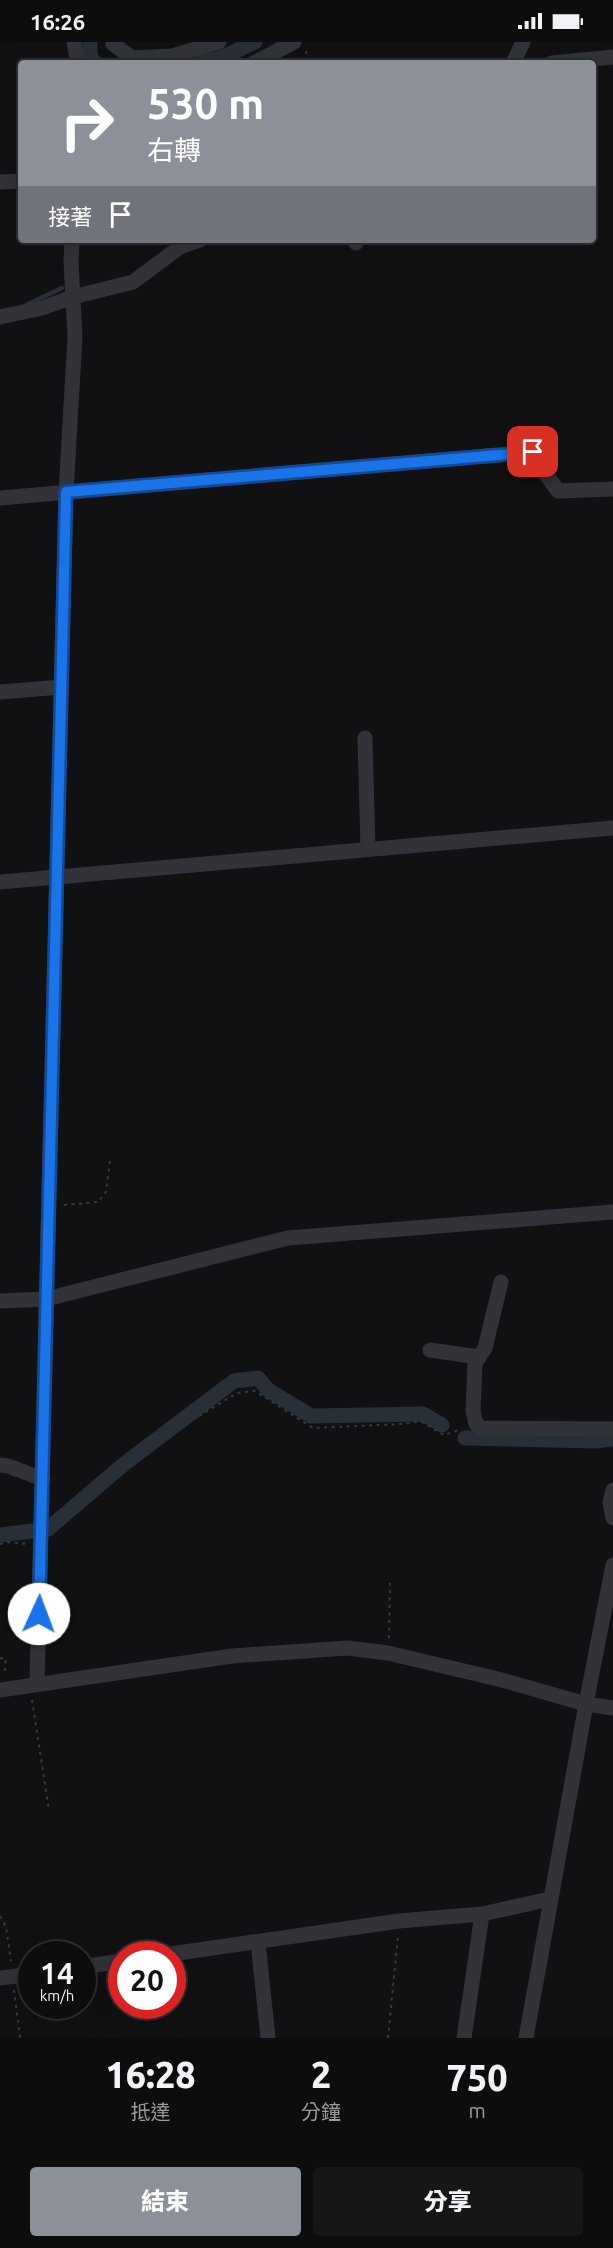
<!DOCTYPE html>
<html lang="zh-TW">
<head>
<meta charset="utf-8">
<style>
	:root { --surface:#0d0d0e; --page:#161617; --text:#f1f3f6; --muted:#9a9c9e; --line:#2d2d2e; --accent:#8c9099 }
	body { margin:0; font-family:Ubuntu,"Noto Sans TC",sans-serif; background:var(--page); color:var(--text); height:100vh; display:flex; flex-direction:column; font-size:22px; white-space:nowrap }
	* { box-sizing:border-box; margin:0 }
	p { font-size:20px; color:var(--muted) }
	.icon { flex:none; width:33px; height:33px; fill:none; stroke:currentColor; stroke-width:2; stroke-linecap:round; stroke-linejoin:round }
	.map { position:relative; height:1996px; overflow:hidden }
	.sheet { display:flex; flex-direction:column; background:var(--surface); flex:1 }
	.sheet>* { flex:none }
	.banner { position:absolute; left:18px; top:18px; width:578px; height:183px; border-radius:6px; box-shadow:0 6px 24px #0002,0 0 0 2px var(--line); background:#8c9099; color:#fff; overflow:hidden }
	.speed { position:absolute; left:18px; top:1899px; display:flex; gap:12px; font-size:30px; font-weight:700; text-align:center }
	.speed>* { display:grid; place-content:center; width:78px; height:78px; border-radius:50%; background:var(--surface); box-shadow:0 6px 24px #0002,0 0 0 2px var(--line); line-height:1 }
	.speed small { font-size:15px; font-weight:400 }
	.speed .limit { border:9px solid #d22; background:#fff; color:#111 }
	.pin { position:absolute; display:grid; place-items:center; width:51px; height:51px; color:#fff; margin:-26px; border-radius:12px; box-shadow:0 3px 9px #0006 }
	.me { position:absolute; width:66px; margin:-33px; rotate:2deg; stroke-linejoin:round; filter:drop-shadow(0 0 4px #0008) }
	.turn { display:flex; align-items:center; gap:21px; height:126px; padding:0 30px; font-size:27px }
	.turn .icon { width:78px; height:78px; stroke-width:2.5 }
	.turn b { display:block; font-size:42px; line-height:51px }
	.then { display:flex; align-items:center; height:57px; padding:0 30px; background:#0003; gap:12px; font-size:22px }
	.eta { display:flex; justify-content:space-evenly; align-items:center; height:102px; text-align:center }
	.eta b { font-size:36px; font-weight:800; line-height:42px }
	.button { display:flex; gap:12px; margin-top:auto; padding:12px 30px }
	.button a { flex:1; height:69px; border-radius:6px; background:var(--accent); color:#fff; font-size:24px; font-weight:800; line-height:69px; text-align:center }
	.button a+a { background:var(--page); color:var(--text) }
	.status { display:flex; justify-content:space-between; align-items:center; height:42px; padding:0 30px; background:var(--surface); direction:ltr }
	.status svg { height:16px; fill:currentColor }
	.map>svg:first-child { display:block }
</style>
</head>
<body>
<div class="status"><b>16:26</b><svg viewBox="0 0 49 12"><path d="M0 12V9h3v3zM5 12V6h3v6zM10 12V3h3v9zM15 12V0h3v12zM26 1h20v11H26zM47 4h2v5h-2z"/></svg></div>
<div class="map">
<svg width="613" height="1996" viewBox="0 0 613 1996">
	<rect width="100%" height="100%" fill="#111113"/>
	<g fill="none" stroke-linecap="round" stroke-linejoin="round">
		<path stroke="#282f36" stroke-width="4.5" d="M26,263l36,-17"/>
		<g stroke="#282f36" stroke-width="15">
			<path d="M90,0v16l6,5"/>
			<path d="M200,21l23,-6 32,-15"/>
			<path d="M465,1396l130,3 18,-2"/>
			<path d="M0,1493l48,-6 76,-65 110,-83 24,-3 10,12 43,26 112,-2 19,11"/>
		</g>
		<g stroke="#383a3f" stroke-width="2" stroke-dasharray="3 4.5" stroke-linecap="butt">
			<path d="M306,9l2,12"/>
			<path d="M64,1163l34,-3 8,-10 4,-31"/>
			<path d="M199,1374l38,-23 18,-2 58,37 88,-4 19,-3 24,14 18,-6"/>
			<path d="M0,1502l9,-2 18,2"/>
			<path d="M389,1596l1,-55"/>
			<path d="M0,1616l6,1 -2,16"/>
			<path d="M32,1658l17,110"/>
			<path d="M0,1874l6,11 5,34"/>
			<path d="M14,1948l6,48"/>
			<path d="M388,1996l10,-102"/>
		</g>
		<g stroke="#323338" stroke-width="15">
			<path d="M74,0l4,21"/>
			<path d="M113,0v2l19,14 -1,5"/>
			<path d="M132,16l40,-2 47,-14"/>
			<path d="M254,21l40,-21"/>
			<path d="M513,21l10,-21"/>
			<path d="M552,21l61,-6"/>
			<path d="M0,140l21,-1"/>
			<path d="M354,198l2,3"/>
			<path d="M0,275l42,-9 31,-11 60,-15 47,-35 20,-7"/>
			<path d="M0,456l533,-46 9,17 16,22 55,-2"/>
			<path d="M0,650l61,-5"/>
			<path d="M365,696l3,111"/>
			<path d="M0,840l613,-54"/>
			<path d="M501,1240l-16,66 -10,15 -2,48 3,13 6,4 131,1"/>
			<path d="M0,1259l46,-2 242,-61 325,-26"/>
			<path d="M430,1308l49,7"/>
			<path d="M0,1423l8,1 35,13"/>
			<path d="M613,1448l-3,12 3,16"/>
			<path d="M37,1642l29,-1192 9,-155 -4,-75 1,-22"/>
			<path d="M0,1648l232,-34 115,-8 41,5 114,27 84,24 27,4"/>
			<path d="M258,1900l10,96"/>
			<path d="M171,1912l228,-33 83,-7 68,-15"/>
			<path d="M82,1925l40,-6"/>
			<path d="M0,1936l32,-4"/>
			<path d="M464,1996l18,-124"/>
			<path d="M526,1996l60,-334 27,-139"/>
		</g>
	</g>
	<g fill="none" stroke-linecap="round" stroke-linejoin="round">
		<g stroke="#114b97" stroke-width="15">
			<path id="route" d="M39,1572l27,-1122 467,-40"/>
		</g>
		<use href="#route" stroke="#1a73e8" stroke-width="10"/>
	</g>
</svg>
<div class="speed"><div>14<small>km/h</small></div><div class="limit">20</div></div>
<div class="pin" style="left:533px;top:410px;background:#d93025"><svg class="icon" aria-label="arrive" viewBox="0 0 24 24"><path d="M6 21V4h12l-3 4 3 4H6"/></svg></div>
<svg class="me" style="left:39px;top:1572px" viewBox="-20 -20 40 40"><circle r="19" fill="#fff"/><path d="M0-13L10 11 0 6-10 11z" fill="#1a73e8"/></svg>
<div class="banner">
<div class="turn"><svg class="icon" aria-label="right" viewBox="0 0 24 24"><path d="M7 20v-9h11M14 6l5 5-5 5"/></svg><div><b>530 m</b>右轉</div></div>
<div class="then">接著<svg class="icon" aria-label="arrive" viewBox="0 0 24 24"><path d="M6 21V4h12l-3 4 3 4H6"/></svg></div>
</div>
</div>
<section class="sheet">
<div class="eta">
<div><b>16:28</b><p>抵達</p></div>
<div><b>2</b><p>分鐘</p></div>
<div><b>750</b><p>m</p></div>
</div>
<div class="button"><a>結束</a><a>分享</a></div>
</section>
</body>
</html>
